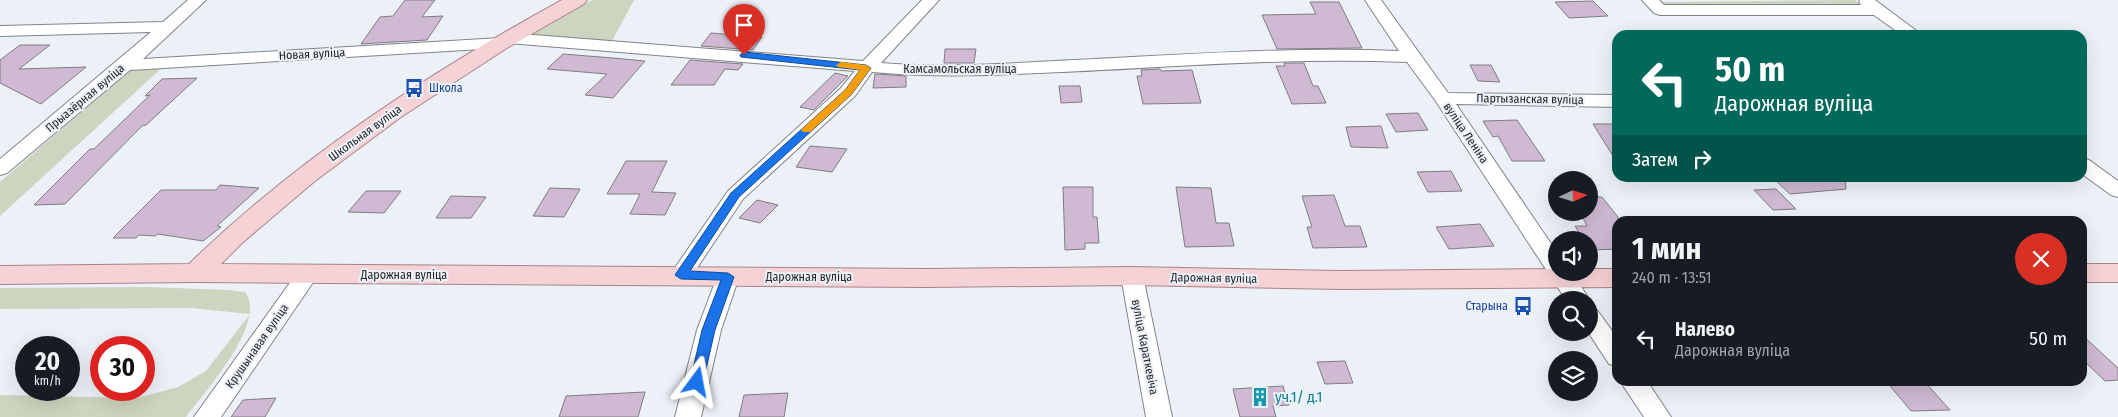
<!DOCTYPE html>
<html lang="ru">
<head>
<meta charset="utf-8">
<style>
	:root { --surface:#171b24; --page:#20242c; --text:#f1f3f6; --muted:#9ea1a6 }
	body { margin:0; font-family:"Fira Sans Condensed",sans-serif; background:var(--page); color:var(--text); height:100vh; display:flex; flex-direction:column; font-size:19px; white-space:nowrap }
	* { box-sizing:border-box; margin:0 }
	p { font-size:16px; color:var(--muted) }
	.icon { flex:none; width:28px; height:28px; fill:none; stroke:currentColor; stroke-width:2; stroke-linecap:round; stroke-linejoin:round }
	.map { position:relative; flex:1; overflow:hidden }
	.details { position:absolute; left:1612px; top:216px; width:475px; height:170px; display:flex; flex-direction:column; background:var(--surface); border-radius:15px; box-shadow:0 5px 20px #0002 }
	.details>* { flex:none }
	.guide { position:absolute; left:1612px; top:30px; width:475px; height:152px; border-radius:15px; box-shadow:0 5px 20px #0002; background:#00695c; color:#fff; overflow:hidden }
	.needle { width:32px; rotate:86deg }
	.controls { position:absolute; left:1548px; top:171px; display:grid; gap:10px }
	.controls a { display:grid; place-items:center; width:50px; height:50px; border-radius:50%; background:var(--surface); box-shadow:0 5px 20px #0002; font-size:25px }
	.speed { position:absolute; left:15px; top:336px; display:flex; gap:10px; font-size:25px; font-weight:700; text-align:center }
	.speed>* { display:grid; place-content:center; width:65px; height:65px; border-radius:50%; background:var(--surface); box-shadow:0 5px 20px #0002; line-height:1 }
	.speed small { font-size:12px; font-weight:400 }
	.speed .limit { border:8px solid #d22; background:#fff; color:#111 }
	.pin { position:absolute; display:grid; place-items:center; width:42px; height:42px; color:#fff; margin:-51px -21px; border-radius:50% 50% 50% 0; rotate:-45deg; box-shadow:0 0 5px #0007 }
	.pin .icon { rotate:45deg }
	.me { position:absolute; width:55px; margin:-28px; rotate:13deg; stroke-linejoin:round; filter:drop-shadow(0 0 4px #0008) }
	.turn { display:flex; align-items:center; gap:18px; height:105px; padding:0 20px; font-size:22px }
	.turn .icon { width:65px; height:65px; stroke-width:2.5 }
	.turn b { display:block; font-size:35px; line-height:42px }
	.then { display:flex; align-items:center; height:48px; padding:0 20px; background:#0003; gap:10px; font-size:19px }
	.round { display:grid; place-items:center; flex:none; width:52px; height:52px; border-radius:26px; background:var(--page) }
	.overview { display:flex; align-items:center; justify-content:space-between; height:85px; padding:0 20px }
	h1 { font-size:30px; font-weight:700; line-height:38px }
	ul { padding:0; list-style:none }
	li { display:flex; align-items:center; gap:15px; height:75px; padding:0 20px }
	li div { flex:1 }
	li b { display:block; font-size:19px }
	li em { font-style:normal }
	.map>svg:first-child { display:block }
</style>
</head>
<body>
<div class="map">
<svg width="2118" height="417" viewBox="0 0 2118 417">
	<rect width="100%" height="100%" fill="#ecf1f8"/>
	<g fill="#ccd5bf">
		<path d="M592,0h42l-23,43 -85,-9z"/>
		<path d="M1659,0l3,2 193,-2 11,8h-198z"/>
		<path d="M165,65l-165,151v-34l134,-115z"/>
		<path d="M147,287l82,3 16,2c23,30 -40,100 -59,125h-186v-22l137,3 41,-11 28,-16 44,-57 -59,-6 -191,1v-21z"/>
	</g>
	<g fill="#cfb9d3" stroke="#817c82">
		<path d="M405,0h30l-13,17 21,-1 -16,24 -66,4 19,-27 13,-1z"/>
		<path d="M1593,1l15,15 -39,2 -14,-16z"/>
		<path d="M1310,2h29l23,46 -85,1 -15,-34 54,-1z"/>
		<path d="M711,33l51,4 -9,13 -52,-4z"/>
		<path d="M20,45h30l-31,24 67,-2 -45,37 -41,-21v-23z"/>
		<path d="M945,49h31l-2,14h-30z"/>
		<path d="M563,54l50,4 32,3 -32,37 -28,-3 22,-21 -60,-5z"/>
		<path d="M690,60l53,4 -5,6 -13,-1 -11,16h-43z"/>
		<path d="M1284,63h20l9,23h5l8,17 -34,1 -16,-38h9z"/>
		<path d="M1470,65h21l9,17 -22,-1z"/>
		<path d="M1160,69l1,2 31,-1 9,33 -58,1 -6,-28h5l-1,-6z"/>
		<path d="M835,73l13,3 -34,34 -14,-3z"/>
		<path d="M875,74l31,2v11l-33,1z"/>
		<path d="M197,78l-51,47 -4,1 -77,78 -31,1 56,-56h4l56,-54 -5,1 17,-17z"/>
		<path d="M1059,86h21l2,16 -21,1z"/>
		<path d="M1418,113l10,17 -32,2 -10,-18z"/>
		<path d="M1517,120l28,41h-33l-14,-25 -5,1 -10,-16z"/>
		<path d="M1593,124h25v40z"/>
		<path d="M1381,126l7,22 -37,-1 -5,-20z"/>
		<path d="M810,146l37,3 -15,23 -36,-5z"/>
		<path d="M626,161h41l-15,31 24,1 -11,22 -35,-1 10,-20h-33z"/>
		<path d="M1451,171l11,20 -34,1 -11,-20z"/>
		<path d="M1773,178h72l1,11 -56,5z"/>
		<path d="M220,185l39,3 -42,38 4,1 -18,14 -45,-7 -3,2 -16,-1 -3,3h-23l48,-48h55z"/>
		<path d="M1063,187h30v30h4l2,26h-14v6l-20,1z"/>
		<path d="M1176,187l35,1 5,35h13l5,23 -49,1z"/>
		<path d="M550,188l30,1 -16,28 -31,-1z"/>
		<path d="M1776,189l20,20 -23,1 -19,-20z"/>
		<path d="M366,191h35l-17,22 -36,-1z"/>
		<path d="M1334,195l11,31h15l7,21 -54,1 -6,-21h5l-10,-31z"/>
		<path d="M451,196l35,1 -15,21h-35z"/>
		<path d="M1589,197h13l16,20v32l-28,1 -1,-10h-5l-9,-14h12l-7,-14h9z"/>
		<path d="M757,200l21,5 -18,18 -21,-5z"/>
		<path d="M1480,224l14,22 -45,3 -13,-22z"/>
		<path d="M2082,335l36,33v12l-13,1 -23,-22z"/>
		<path d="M1345,361l8,22 -28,1 -8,-22z"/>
		<path d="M1886,381h38l26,29 -39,1z"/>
		<path d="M1283,386l6,19 -16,1 3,11h-36l-7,-28z"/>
		<path d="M645,392l-7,25h-79l7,-21z"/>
		<path d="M788,393l-4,24h-45l5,-22z"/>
		<path d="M276,398l-11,19h-34l12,-17z"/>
	</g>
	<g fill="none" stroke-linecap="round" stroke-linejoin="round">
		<g stroke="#80848a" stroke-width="2">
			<g id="minor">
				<path d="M188,0h18l-63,59 358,-21 2,-4 6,-1 354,28 59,-61h17l-58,63c57,5 117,1 174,-2 115,-5 230,-15 344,-10l-34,-51h16l67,93 170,2v12l-162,-3 100,147v21h15l19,28 -1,2v-2h-23l-131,-200 -28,-38c-115,-5 -231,5 -345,10 -63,3 -127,6 -190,0l-17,24 -112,103 -54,81 -8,2 -8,-2 -3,-5 58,-84 113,-103 14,-17 -348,-28 -2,4 -6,1 -369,22 -123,103 -7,2v-16l151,-127 -151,4v-10l163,-4z"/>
				<path d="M1642,0h17l5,5h197l-2,-3 1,-2h15l47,35h-20l-28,-20h-214l-6,-2z"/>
				<path d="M2082,158l7,2 29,21v16l-7,-2 -29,-21z"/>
				<path d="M307,268l8,2 3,5 -97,142h-27l105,-147z"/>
				<path d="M1132,269l8,2 3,5 29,141h-26l-25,-141 3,-5z"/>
				<path d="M728,270l8,2 3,5 -18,53 -20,87h-26l22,-87 20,-53 3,-5z"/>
				<path d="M1589,308l8,2 21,29v28l-9,-3 -21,-32z"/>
				<path d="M1620,381h27l24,36h-27z"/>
			</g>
		</g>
		<g stroke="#a88388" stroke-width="2">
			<g id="major">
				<path d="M562,0h25l-3,4 -77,44 -106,69 -86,64 -73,62 -21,21 705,5 206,-2 209,4 215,-2v3h33v-3h29v18l-277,2 -209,-4 -206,2 -730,-5 -196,2v-18l189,-2c109,-106 240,-191 373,-264z"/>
				<rect x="2082" y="264" width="36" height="18"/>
			</g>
		</g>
		<use href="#minor" fill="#fff" fill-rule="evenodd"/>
		<use href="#major" fill="#f5d2d6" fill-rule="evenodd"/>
	</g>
	<path fill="#1a73e8" stroke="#114b97" d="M744,52l122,13 5,3 -19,26 -113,103 -49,74 38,2 6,4 -19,53 -12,52 -2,4h-9l-2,-4 12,-52 19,-50 -40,-1 -6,-4 56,-82 114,-103 15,-20 -119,-13 -1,-2z"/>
	<path fill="#f59e0b" d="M841,62l25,3 5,3 -19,26 -42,38h-7l-2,-2 2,-2 42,-38 15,-20 -22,-3 -2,-2z"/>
	<defs>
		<g id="bus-bare" transform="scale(1.5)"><path d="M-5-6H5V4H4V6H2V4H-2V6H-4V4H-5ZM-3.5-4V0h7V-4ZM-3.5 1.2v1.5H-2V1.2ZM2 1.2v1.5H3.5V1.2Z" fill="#1a4fb4" stroke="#ecf1f8" stroke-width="2.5" paint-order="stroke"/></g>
		<g id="building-bare" transform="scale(1.5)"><path d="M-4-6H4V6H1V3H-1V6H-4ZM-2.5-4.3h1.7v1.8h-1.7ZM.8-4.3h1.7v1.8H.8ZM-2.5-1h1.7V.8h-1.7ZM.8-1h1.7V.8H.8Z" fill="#0f9aa8" stroke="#ecf1f8" stroke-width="2.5" paint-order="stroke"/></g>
	</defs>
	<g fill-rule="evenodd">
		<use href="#bus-bare" x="414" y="88"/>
		<use href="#bus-bare" x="1523" y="306"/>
		<use href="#building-bare" x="1260" y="397"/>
	</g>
	<g text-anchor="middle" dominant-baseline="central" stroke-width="4" stroke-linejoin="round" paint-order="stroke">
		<g font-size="12" fill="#25272a" stroke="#ecf1f8">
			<text transform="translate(312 54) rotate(-3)">Новая вуліца</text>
			<text x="960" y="69">Камсамольская вуліца</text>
			<text transform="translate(85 98) rotate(-40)">Прыазёрная вуліца</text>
			<text transform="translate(1530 99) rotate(1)">Партызанская вуліца</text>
			<text transform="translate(365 133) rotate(-36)">Школьная вуліца</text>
			<text transform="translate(1466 133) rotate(56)">вуліца Леніна</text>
			<text x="404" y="275">Дарожная вуліца</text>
			<text x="809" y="277">Дарожная вуліца</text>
			<text transform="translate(1214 278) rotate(1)">Дарожная вуліца</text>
			<text transform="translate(257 346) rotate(-55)">Крушынавая вуліца</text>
			<text transform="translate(1145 347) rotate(79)">вуліца Караткевіча</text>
		</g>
		<g font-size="12" fill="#164399" stroke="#ecf1f8" text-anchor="start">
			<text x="429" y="88">Школа</text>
			<text x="1508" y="306" text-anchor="end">Старына</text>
		</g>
		<g font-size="15" fill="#0d838f" stroke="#ecf1f8" text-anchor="start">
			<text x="1275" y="397">уч.1/ д.1</text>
		</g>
	</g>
</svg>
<div class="controls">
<a><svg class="needle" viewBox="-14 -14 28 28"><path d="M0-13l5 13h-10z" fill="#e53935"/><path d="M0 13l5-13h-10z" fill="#9ea1a6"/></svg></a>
<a><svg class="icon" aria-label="sound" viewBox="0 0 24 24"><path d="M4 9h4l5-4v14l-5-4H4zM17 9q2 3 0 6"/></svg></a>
<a><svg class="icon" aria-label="search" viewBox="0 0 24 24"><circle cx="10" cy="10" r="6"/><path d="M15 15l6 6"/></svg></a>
<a><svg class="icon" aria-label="layers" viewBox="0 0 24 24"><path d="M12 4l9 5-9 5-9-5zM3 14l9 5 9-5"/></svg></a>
</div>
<div class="speed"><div>20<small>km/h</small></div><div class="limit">30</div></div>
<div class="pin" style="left:744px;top:55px;background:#d93025"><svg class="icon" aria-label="arrive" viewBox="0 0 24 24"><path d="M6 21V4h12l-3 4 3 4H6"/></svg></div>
<svg class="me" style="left:697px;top:382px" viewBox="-20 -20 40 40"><path d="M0-17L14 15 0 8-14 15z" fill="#1a73e8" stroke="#fff" stroke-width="4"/></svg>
<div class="guide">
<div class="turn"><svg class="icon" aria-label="left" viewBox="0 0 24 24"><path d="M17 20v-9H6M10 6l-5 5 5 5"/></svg><div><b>50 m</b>Дарожная вуліца</div></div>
<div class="then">Затем<svg class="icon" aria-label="right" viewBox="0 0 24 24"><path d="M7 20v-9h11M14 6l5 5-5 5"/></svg></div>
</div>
<section class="details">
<div class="overview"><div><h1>1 мин</h1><p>240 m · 13:51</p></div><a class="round" style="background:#d93025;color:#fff"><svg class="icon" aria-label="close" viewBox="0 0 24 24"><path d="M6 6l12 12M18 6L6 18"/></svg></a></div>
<ul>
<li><svg class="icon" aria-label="left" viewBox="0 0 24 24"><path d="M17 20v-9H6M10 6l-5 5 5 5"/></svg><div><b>Налево</b><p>Дарожная вуліца</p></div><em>50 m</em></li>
</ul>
</section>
</div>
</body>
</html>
